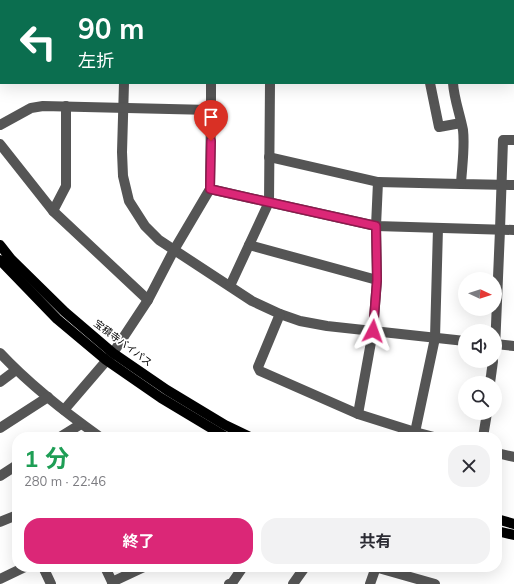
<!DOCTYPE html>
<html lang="ja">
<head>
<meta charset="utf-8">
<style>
	:root { --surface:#fff; --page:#f2f2f3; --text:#2b2b33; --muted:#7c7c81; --accent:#db2777 }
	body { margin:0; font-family:Mulish,"Noto Sans JP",sans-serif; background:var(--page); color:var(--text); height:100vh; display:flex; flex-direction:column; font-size:15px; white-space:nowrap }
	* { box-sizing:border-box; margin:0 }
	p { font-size:13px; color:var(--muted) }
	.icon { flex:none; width:22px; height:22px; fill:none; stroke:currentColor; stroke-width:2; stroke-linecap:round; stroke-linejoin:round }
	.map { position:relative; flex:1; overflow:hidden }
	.side { position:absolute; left:12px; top:432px; width:490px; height:140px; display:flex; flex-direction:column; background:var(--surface); border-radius:16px; box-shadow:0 4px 16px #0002 }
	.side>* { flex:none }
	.banner { position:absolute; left:0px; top:0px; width:514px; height:84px; box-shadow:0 4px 16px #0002; background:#0b6e4f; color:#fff; overflow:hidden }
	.needle { width:26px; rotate:94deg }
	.buttons { position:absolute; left:458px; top:272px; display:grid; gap:8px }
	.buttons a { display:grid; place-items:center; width:44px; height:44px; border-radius:50%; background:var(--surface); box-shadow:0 4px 16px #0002; font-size:20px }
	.pin { position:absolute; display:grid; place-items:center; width:34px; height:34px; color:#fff; margin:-41px -17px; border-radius:50% 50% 50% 0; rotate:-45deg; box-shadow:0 0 4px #0007 }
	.pin .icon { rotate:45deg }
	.me { position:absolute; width:44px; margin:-22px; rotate:4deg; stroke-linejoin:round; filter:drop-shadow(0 0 3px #0008) }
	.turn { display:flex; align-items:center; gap:14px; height:84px; padding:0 12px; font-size:18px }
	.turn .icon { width:52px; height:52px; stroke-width:2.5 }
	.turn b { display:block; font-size:28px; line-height:34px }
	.round { display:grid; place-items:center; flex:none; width:42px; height:42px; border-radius:16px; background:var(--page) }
	.headline { display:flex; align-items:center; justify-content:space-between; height:68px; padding:0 12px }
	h1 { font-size:24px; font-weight:700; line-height:30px; color:#1e9e55 }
	.action { display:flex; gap:8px; margin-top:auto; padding:8px 12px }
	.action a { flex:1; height:46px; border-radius:16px; background:var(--accent); color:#fff; font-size:16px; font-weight:700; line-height:46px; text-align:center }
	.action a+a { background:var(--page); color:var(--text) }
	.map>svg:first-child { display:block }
</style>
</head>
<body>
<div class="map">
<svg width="514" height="584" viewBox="0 0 514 584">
	<rect width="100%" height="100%" fill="#fff"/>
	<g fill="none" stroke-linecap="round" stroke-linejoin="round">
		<g stroke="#555" stroke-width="10">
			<path d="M456,0v1"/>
			<path d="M125,1v-1"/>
			<path d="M271,1v-1"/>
			<path d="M433,1v-1"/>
			<path d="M513,46l1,1"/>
			<path d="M0,62h1"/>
			<path d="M124,83l-2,69 1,24 6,25 16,25 14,14 93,61 28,13 20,7 27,5 138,15"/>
			<path d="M211,83v27"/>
			<path d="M430,83l9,44 22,-4"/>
			<path d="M453,83c1,16 7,31 10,47 2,17 -1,36 -2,54l53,1"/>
			<path d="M0,125l31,-17 12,-2 168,4 -1,79 -36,61 -26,50 -35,53 -49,57"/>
			<path d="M0,144l53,67 95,89"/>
			<path d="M269,157l109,25 83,2"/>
			<path d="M210,189l166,37 138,4"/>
			<path d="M53,211l13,-25v-80"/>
			<path d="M249,245l128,35"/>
			<path d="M230,286l39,-84 1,-119"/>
			<path d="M280,314l-22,53 2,4 98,43 57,18 19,5"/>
			<path d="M495,344l19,2"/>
			<path d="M495,349l5,-119 3,-90h11"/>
			<path d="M0,353c29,31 66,60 100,84"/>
			<path d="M0,382l16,-12"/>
			<path d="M490,383l3,-22"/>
			<path d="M358,414l15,-83 4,-51 -1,-54 2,-44"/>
			<path d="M0,428l48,-31"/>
			<path d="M60,437l21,-13"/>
			<path d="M414,437l21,-99 3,-110"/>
			<path d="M483,437l4,-24"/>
			<path d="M497,453l17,4"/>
			<path d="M0,476l17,-11"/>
			<path d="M0,522l17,-7"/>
			<path d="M43,567l8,17"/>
			<path d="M105,567l8,17"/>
			<path d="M375,567l60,17"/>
			<path d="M0,579l25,-12"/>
			<path d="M112,582l32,-15"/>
			<path d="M229,584l3,-1 11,-16"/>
			<path d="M293,584l12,-17"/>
			<path d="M370,584l6,-17"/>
		</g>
		<g stroke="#000" stroke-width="10">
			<path d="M0,245l11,14 54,53 48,41 54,37 58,35 25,12"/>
			<path d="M0,260l57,59 49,41 55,38 65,39"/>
			<path d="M497,519l17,5"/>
			<path d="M497,531l17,4"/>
		</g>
	</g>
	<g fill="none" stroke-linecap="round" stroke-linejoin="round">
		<g stroke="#8e194d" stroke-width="10">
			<path id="route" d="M211,141l-1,48 166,37 1,54 -4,51"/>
		</g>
		<use href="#route" stroke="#db2777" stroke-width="7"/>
	</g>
	<g text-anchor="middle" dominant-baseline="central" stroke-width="3.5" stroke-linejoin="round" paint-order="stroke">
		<g font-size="10" fill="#000" stroke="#fff">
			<text transform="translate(123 343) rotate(37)">宝積寺バイパス</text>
		</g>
	</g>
</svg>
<div class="buttons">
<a><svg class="needle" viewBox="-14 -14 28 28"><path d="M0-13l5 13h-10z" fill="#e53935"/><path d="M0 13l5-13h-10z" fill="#7c7c81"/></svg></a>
<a><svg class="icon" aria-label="sound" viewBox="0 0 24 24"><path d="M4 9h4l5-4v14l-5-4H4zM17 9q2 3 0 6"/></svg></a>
<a><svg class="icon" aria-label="search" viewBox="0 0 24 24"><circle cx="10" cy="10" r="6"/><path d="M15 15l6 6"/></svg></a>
</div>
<div class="pin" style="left:211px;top:141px;background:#d93025"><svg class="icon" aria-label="arrive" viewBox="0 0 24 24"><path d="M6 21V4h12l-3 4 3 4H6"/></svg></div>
<svg class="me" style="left:373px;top:331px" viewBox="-20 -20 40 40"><path d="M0-17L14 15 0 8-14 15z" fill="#db2777" stroke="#fff" stroke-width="4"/></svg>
<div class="banner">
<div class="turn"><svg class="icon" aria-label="left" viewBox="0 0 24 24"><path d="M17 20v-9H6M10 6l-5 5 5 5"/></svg><div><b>90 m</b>左折</div></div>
</div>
<section class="side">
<div class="headline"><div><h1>1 分</h1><p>280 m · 22:46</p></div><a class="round"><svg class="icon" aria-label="close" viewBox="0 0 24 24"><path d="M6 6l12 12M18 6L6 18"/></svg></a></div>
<div class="action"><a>終了</a><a>共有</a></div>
</section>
</div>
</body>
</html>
